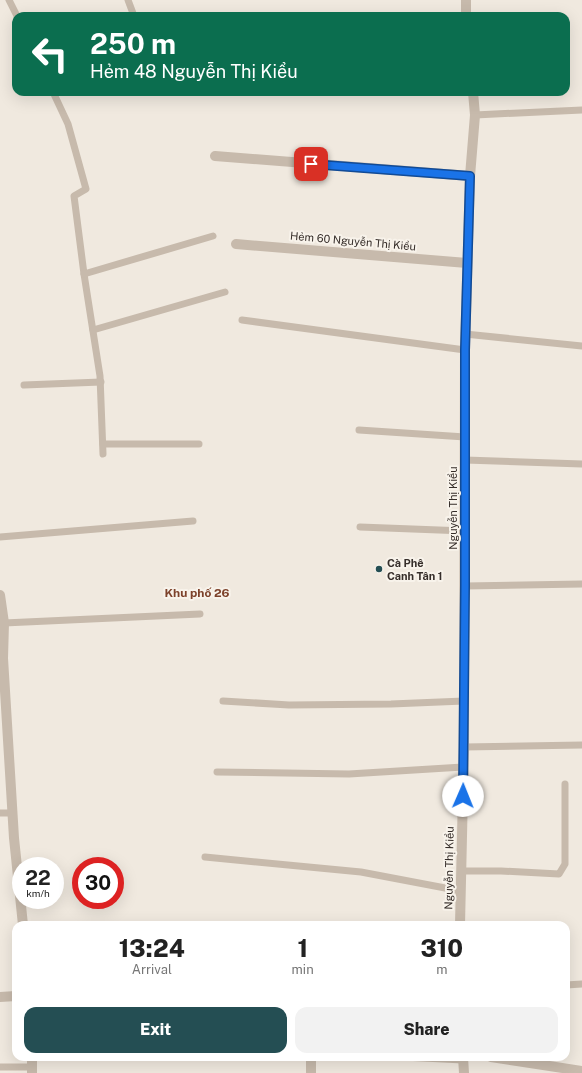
<!DOCTYPE html>
<html lang="en">
<head>
<meta charset="utf-8">
<style>
	:root { --surface:#fff; --page:#f2f2f2; --text:#222; --muted:#767676; --accent:#244e53 }
	body { margin:0; font-family:"Public Sans",sans-serif; background:var(--page); color:var(--text); height:100vh; display:flex; flex-direction:column; font-size:15px; white-space:nowrap }
	* { box-sizing:border-box; margin:0 }
	p { font-size:13px; color:var(--muted) }
	.icon { flex:none; width:22px; height:22px; fill:none; stroke:currentColor; stroke-width:2; stroke-linecap:round; stroke-linejoin:round }
	.map { position:relative; flex:1; overflow:hidden }
	.side { position:absolute; left:12px; top:921px; width:558px; height:140px; display:flex; flex-direction:column; background:var(--surface); border-radius:12px; box-shadow:0 4px 16px #0002 }
	.side>* { flex:none }
	.top-card { position:absolute; left:12px; top:12px; width:558px; height:84px; border-radius:12px; box-shadow:0 4px 16px #0002; background:#0b6e4f; color:#fff; overflow:hidden }
	.speed { position:absolute; left:12px; top:857px; display:flex; gap:8px; font-size:20px; font-weight:700; text-align:center }
	.speed>* { display:grid; place-content:center; width:52px; height:52px; border-radius:50%; background:var(--surface); box-shadow:0 4px 16px #0002; line-height:1 }
	.speed small { font-size:10px; font-weight:400 }
	.speed .limit { border:6px solid #d22; background:#fff; color:#111 }
	.pin { position:absolute; display:grid; place-items:center; width:34px; height:34px; color:#fff; margin:-17px; border-radius:8px; box-shadow:0 2px 6px #0006 }
	.me { position:absolute; width:44px; margin:-22px; rotate:1deg; stroke-linejoin:round; filter:drop-shadow(0 0 3px #0008) }
	.turn { display:flex; align-items:center; gap:14px; height:84px; padding:0 12px; font-size:18px }
	.turn .icon { width:52px; height:52px; stroke-width:2.5 }
	.turn b { display:block; font-size:28px; line-height:34px }
	.eta { display:flex; justify-content:space-evenly; align-items:center; height:68px; text-align:center }
	.eta b { font-size:24px; font-weight:800; line-height:28px }
	.primary-button { display:flex; gap:8px; margin-top:auto; padding:8px 12px }
	.primary-button a { flex:1; height:46px; border-radius:12px; background:var(--accent); color:#fff; font-size:16px; font-weight:800; line-height:46px; text-align:center }
	.primary-button a+a { background:var(--page); color:var(--text) }
	.map>svg:first-child { display:block }
</style>
</head>
<body>
<div class="map">
<svg width="582" height="1073" viewBox="0 0 582 1073">
	<rect width="100%" height="100%" fill="#f0e9df"/>
	<g fill="none" stroke-linecap="round" stroke-linejoin="round">
		<g stroke="#c7baac" stroke-width="7">
			<path d="M9,0l8,16"/>
			<path d="M128,0l6,16"/>
			<path d="M53,92l15,32 18,65 -12,7 10,78 16,102 3,78"/>
			<path d="M475,115l107,-5"/>
			<path d="M84,274l129,-38"/>
			<path d="M242,320l223,30"/>
			<path d="M93,330l132,-38"/>
			<path d="M465,334l117,12"/>
			<path d="M24,385l77,-3"/>
			<path d="M359,430l106,7"/>
			<path d="M103,444h96"/>
			<path d="M465,460l117,4"/>
			<path d="M360,527l105,4"/>
			<path d="M0,537l193,-16"/>
			<path d="M465,586l117,-2"/>
			<path d="M4,623l196,-9"/>
			<path d="M223,701l66,4 102,-1 73,-3"/>
			<path d="M464,747l118,-2"/>
			<path d="M217,772l132,2 114,-7"/>
			<path d="M0,813h13"/>
			<path d="M205,857l156,15 100,19"/>
			<path d="M461,871h40l58,3 6,-10v-80"/>
			<path d="M566,985l16,-1"/>
			<path d="M403,1057l60,3"/>
			<path d="M0,1067h32"/>
		</g>
		<g stroke="#c7baac" stroke-width="10">
			<path d="M466,0v16"/>
			<path d="M215,156l255,20"/>
			<path d="M236,244l231,19"/>
			<path d="M0,595l4,28 -1,35 11,180 9,87"/>
			<path d="M460,925l4,-178 1,-397 5,-174 5,-61 -2,-23"/>
			<path d="M0,997l16,-1"/>
			<path d="M32,1057v16"/>
			<path d="M463,1057l1,16"/>
			<path d="M491,1057l91,14"/>
			<path d="M311,1073v-16"/>
		</g>
	</g>
	<g fill="none" stroke-linecap="round" stroke-linejoin="round">
		<g stroke="#114b97" stroke-width="10">
			<path id="route" d="M311,164l159,12 -5,174v236l-2,210"/>
		</g>
		<use href="#route" stroke="#1a73e8" stroke-width="7"/>
	</g>
	<circle fill="#244e53" stroke="#f8f3eb" stroke-width="1.5" cx="379" cy="569" r="4"/>
	<g text-anchor="middle" dominant-baseline="central" stroke-width="4" stroke-linejoin="round" paint-order="stroke">
		<g font-size="11" fill="#362e2a" stroke="#f8f3eb">
			<text transform="translate(353 241) rotate(5)">Hẻm 60 Nguyễn Thị Kiểu</text>
			<text transform="translate(453 508) rotate(-90)">Nguyễn Thị Kiểu</text>
			<text transform="translate(449 868) rotate(-89)">Nguyễn Thị Kiểu</text>
		</g>
		<g font-size="11" font-weight="bold" fill="#362e2a" stroke="#f8f3eb" text-anchor="start">
			<text x="387" y="563">Cà Phê<tspan x="387" dy="13">Canh Tân 1</tspan></text>
		</g>
		<g font-size="12" font-weight="bold" fill="#7d422b" stroke="#f8f3eb">
			<text x="197" y="593">Khu phố 26</text>
		</g>
	</g>
</svg>
<div class="speed"><div>22<small>km/h</small></div><div class="limit">30</div></div>
<div class="pin" style="left:311px;top:164px;background:#d93025"><svg class="icon" aria-label="arrive" viewBox="0 0 24 24"><path d="M6 21V4h12l-3 4 3 4H6"/></svg></div>
<svg class="me" style="left:463px;top:796px" viewBox="-20 -20 40 40"><circle r="19" fill="#fff"/><path d="M0-13L10 11 0 6-10 11z" fill="#1a73e8"/></svg>
<div class="top-card">
<div class="turn"><svg class="icon" aria-label="left" viewBox="0 0 24 24"><path d="M17 20v-9H6M10 6l-5 5 5 5"/></svg><div><b>250 m</b>Hẻm 48 Nguyễn Thị Kiểu</div></div>
</div>
<section class="side">
<div class="eta">
<div><b>13:24</b><p>Arrival</p></div>
<div><b>1</b><p>min</p></div>
<div><b>310</b><p>m</p></div>
</div>
<div class="primary-button"><a>Exit</a><a>Share</a></div>
</section>
</div>
</body>
</html>
